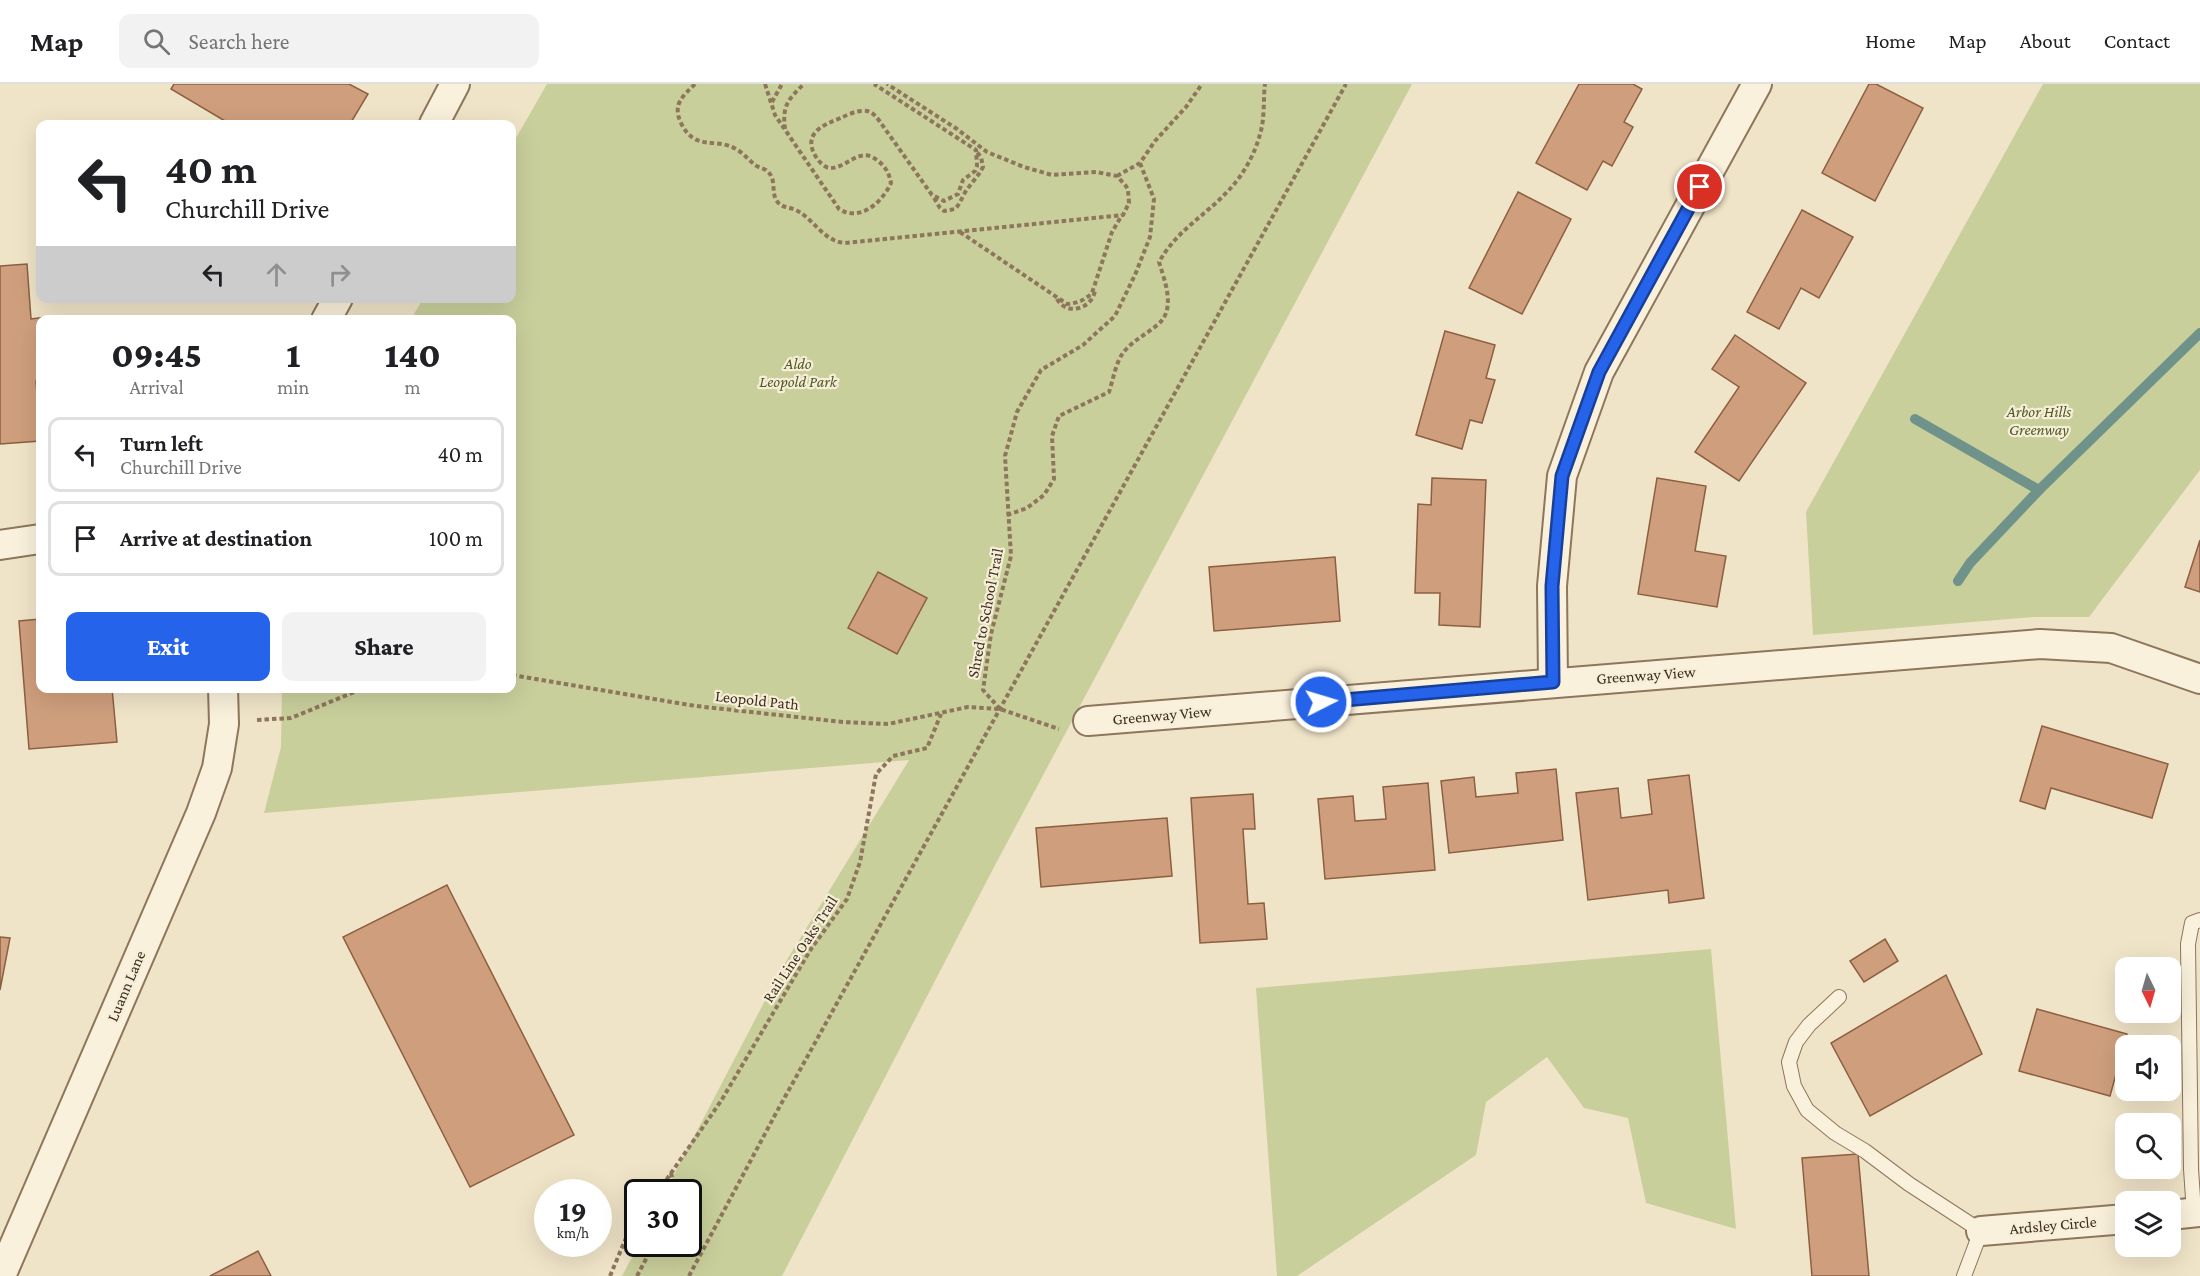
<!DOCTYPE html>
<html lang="en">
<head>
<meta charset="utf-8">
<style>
	:root { --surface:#fff; --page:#f2f2f2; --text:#202124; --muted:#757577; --line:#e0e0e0; --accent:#2563eb }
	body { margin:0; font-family:"Crimson Pro",serif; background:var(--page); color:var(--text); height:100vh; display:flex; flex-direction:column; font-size:22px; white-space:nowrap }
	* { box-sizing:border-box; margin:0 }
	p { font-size:20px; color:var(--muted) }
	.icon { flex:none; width:33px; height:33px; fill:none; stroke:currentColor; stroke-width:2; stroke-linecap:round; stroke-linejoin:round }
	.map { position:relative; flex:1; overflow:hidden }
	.side { position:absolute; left:36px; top:231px; width:480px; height:378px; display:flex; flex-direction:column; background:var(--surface); border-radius:12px; box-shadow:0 6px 24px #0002 }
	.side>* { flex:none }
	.top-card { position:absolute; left:36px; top:36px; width:480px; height:183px; border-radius:12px; box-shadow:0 6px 24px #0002; background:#fff; color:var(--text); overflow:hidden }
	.needle { width:39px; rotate:175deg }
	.buttons { position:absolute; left:2115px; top:873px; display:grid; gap:12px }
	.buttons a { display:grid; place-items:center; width:66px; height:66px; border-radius:12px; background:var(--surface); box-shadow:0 6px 24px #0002; font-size:30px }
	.speed { position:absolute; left:534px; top:1095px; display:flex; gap:12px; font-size:30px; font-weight:700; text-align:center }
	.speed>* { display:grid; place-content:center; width:78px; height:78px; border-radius:50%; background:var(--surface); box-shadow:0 6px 24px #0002; line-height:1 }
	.speed small { font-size:15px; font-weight:400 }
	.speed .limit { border:3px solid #111; border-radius:9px; background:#fff; color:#111 }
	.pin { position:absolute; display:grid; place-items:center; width:51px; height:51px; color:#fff; margin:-26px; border:3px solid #fff; border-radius:50%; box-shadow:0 2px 6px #0007 }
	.me { position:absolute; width:66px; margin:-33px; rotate:85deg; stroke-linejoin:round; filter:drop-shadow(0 0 4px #0008) }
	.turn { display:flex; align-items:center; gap:21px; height:126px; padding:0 30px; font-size:27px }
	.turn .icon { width:78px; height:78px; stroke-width:2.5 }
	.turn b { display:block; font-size:42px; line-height:51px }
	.lanes { display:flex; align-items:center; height:57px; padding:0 30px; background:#0003; justify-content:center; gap:30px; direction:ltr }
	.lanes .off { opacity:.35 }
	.eta { display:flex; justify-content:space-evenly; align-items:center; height:102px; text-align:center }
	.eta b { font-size:36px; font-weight:800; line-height:42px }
	.button { display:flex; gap:12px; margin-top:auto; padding:12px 30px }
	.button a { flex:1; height:69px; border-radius:12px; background:var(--accent); color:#fff; font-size:24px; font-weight:800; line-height:69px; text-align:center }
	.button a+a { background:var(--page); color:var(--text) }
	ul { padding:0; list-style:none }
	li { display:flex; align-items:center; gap:18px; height:75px; margin:0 12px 9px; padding:0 18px; border:3px solid var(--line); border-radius:12px }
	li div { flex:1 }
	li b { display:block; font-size:22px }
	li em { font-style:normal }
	header { display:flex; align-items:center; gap:36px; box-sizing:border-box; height:84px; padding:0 30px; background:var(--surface); border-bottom:2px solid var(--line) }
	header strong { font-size:28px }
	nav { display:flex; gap:33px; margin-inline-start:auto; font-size:21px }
	.search { width:420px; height:54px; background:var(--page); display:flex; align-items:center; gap:15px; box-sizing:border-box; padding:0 21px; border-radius:12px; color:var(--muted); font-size:22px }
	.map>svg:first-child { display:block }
</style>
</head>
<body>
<header>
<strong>Map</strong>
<div class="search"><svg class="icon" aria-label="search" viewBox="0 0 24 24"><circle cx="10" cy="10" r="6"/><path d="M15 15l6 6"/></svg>Search here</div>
<nav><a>Home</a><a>Map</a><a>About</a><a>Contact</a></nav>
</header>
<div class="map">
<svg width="2200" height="1192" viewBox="0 0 2200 1192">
	<rect width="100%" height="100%" fill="#f0e4c8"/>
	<g fill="#c9cf9b">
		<path d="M547,0h865l-419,785 -211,407h-160l17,-32h49v-52h-23l117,-224 127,-208 -645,53 17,-66 1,-58 230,-1v-368l-101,-1 12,-20 89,-1v-153z"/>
		<path d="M2043,0h157v386l-111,147h-54l-222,18 -7,-123z"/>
		<path d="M1711,865l25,280 -90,-26 -18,-85 -44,-10 -37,-51 -61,45 -10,53 -179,121h-20l-21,-288z"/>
	</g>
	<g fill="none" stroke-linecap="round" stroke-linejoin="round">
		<g stroke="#6f938a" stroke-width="10">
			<path d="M1915,335l124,71"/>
			<path d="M1958,497l12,-18 69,-73 161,-157"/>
		</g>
	</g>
	<g fill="#cf9f7d" stroke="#8d5f41" stroke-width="1.5">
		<path d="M174,0h175l19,10 -18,30h-120l-59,-35z"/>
		<path d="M1579,0h54l9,5 -18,33 9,5 -21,39 -9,-5 -16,29 -51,-27z"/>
		<path d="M1869,0h7l47,24 -48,93 -53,-28z"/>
		<path d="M1518,108l53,27 -49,95 -53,-26z"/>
		<path d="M1802,126l51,27 -34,61 -18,-10 -22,41 -32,-17z"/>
		<path d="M27,180l4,55 15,-2v3h-6v61h-4l4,60 -40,3v-178z"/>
		<path d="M1445,247l50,14 -9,33 9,2 -13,43 -12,-3 -8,29 -46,-14z"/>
		<path d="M1735,251l71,48 -67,98 -44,-29 44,-65 -27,-18z"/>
		<path d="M1432,394l54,2 -6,147 -41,-2 1,-32h-25l3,-89 13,1z"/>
		<path d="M1657,394l49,8 -11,65 31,5 -9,51 -79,-13z"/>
		<path d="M2200,456v52l-15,-5z"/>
		<path d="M1335,473l5,64 -126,10 -5,-64z"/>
		<path d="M878,488l49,26 -30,56 -49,-26z"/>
		<path d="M40,535v69h72l5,54 -88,7 -10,-128z"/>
		<path d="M2042,642l126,38 -16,54 -101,-30 -6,21 -25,-8z"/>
		<path d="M1556,685l7,71 -114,13 -8,-72 33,-4 2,20 42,-4 -2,-20z"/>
		<path d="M1689,691l15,123 -35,5 -1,-13 -80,10 -12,-107 42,-5 3,30 31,-4 -4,-34z"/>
		<path d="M1428,699l7,87 -110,9 -7,-80 35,-3 2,25 31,-2 -3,-32z"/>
		<path d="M1253,710l2,35h-12l5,75 16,-1 3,36 -67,4 -9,-145z"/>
		<path d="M1167,734l5,58 -131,11 -5,-59z"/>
		<path d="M447,801l127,250 -104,52 -127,-250z"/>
		<path d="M0,853l10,1 -10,52z"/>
		<path d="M1885,855l13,22 -34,21 -14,-21z"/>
		<path d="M1946,891l36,79 -112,62 -39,-73z"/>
		<path d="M2037,925l90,25 -17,62 -91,-25z"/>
		<path d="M1858,1070l11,122h-57l-10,-118z"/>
		<path d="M258,1167l13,25h-61z"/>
	</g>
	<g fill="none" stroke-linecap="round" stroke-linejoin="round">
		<g stroke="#8d765c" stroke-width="16">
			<g id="service">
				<path d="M1839,913l-30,28 -13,17 -7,20 5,24 13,24 28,23 30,18 44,33 72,47 -17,45"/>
				<path d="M2194,1129l-3,-44 -3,-225 4,-21 8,-3"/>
			</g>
		</g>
		<g stroke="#8d765c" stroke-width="32">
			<g id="minor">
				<path d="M434,40l21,-40"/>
				<path d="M326,236l12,-22"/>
				<path d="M0,461l40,-6"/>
				<path d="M1553,598l-1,-96 10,-110 37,-104 158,-288"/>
				<path d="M1088,637l952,-77 71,4 89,31"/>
				<path d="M2170,1131l30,-3"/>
				<path d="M1981,1147l145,-12"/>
				<path d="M1,1192l200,-463 16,-45 7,-44 -1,-36"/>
			</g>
		</g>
		<g stroke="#8d765c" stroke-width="4" stroke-dasharray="4.5 3" stroke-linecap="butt">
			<path d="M695,0c-12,12 -23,20 -14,39 14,29 35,14 55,26 7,4 12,10 18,15 3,3 8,4 12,6 11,8 5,20 10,30 5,8 13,7 20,10 19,10 27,31 49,33l278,-28 6,-12 -1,-13 -2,-4 -9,-10 -21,-4 -44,3 -28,-8 -37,-15 -30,-23 -70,-45"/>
			<path d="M765,0l10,31 64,94c21,13 43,-6 52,-26 -2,-10 -5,-16 -14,-23 -18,-14 -29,8 -47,8 -5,0 -11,-6 -14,-11 -14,-23 6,-32 25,-39 6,-3 14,-7 21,-7 8,-1 12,3 16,8l54,76 12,6 14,-7 5,-14 12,-9 2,-5 -1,-16 -102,-66"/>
			<path d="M772,18l10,-18"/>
			<path d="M785,45c-3,-23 3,-30 19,-45"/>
			<path d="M1117,92l23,-13 15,-22 31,-34 16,-23"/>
			<path d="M934,114l6,10 4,3 11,-2c6,-6 8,-15 13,-21 6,-8 10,-12 15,-21l-2,-10 -5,-6"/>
			<path d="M960,148l107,72c11,-1 18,-4 25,-11l20,-61 10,-17"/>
			<path d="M1057,215c10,18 36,9 38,-9"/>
			<path d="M1007,431l20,-7 17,-13 10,-16 -2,-43 7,-20 50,-24c4,-12 7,-30 14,-39 9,-12 22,-18 33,-27 21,-15 9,-44 3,-64 18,-32 46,-46 70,-72 14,-15 26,-36 31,-56 5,-15 3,-34 5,-50"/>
			<path d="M512,591l184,31 147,16 45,2 80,-17 32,2 59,20"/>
			<path d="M1000,625l-17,-19 8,-56 20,-78 -6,-100 12,-44 24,-42 42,-25 32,-29 20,-41 15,-38 4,-38 -14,-36"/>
			<path d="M257,636l34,-2 73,-30"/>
			<path d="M671,1089l5,19"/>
			<path d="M658,1108l63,-91 90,-152 36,-50 13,-37 16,-88 17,-18 34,-8 14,-34"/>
			<path d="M610,1192l19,-45 9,-11"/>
			<path d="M637,1192l17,-32"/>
			<path d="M689,1192l86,-161 571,-1031"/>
		</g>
		<use href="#service" stroke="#faf1dc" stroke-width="14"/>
		<use href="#minor" stroke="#faf1dc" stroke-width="28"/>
	</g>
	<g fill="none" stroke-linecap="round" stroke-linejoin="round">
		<g stroke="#184099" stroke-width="15">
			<path id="route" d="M1321,618l232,-20 -1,-96 10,-110 37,-104 101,-185"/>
		</g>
		<use href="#route" stroke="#2563eb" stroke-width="10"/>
	</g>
	<g text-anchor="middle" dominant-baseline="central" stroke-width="4.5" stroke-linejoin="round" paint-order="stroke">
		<g font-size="16" font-style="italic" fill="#4d5a26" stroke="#f7eed8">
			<text x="798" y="279">Aldo<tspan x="798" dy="18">Leopold Park</tspan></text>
			<text x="2039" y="327">Arbor Hills<tspan x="2039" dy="18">Greenway</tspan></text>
		</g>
		<g font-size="16" fill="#3d2e20" stroke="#f7eed8">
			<text transform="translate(985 529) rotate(-79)">Shred to School Trail</text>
			<text transform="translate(1646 591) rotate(-4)">Greenway View</text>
			<text transform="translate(757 616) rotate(6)">Leopold Path</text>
			<text transform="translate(1162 631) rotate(-5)">Greenway View</text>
			<text transform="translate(800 865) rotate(-57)">Rail Line Oaks Trail</text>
			<text transform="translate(126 902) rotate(-67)">Luann Lane</text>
			<text transform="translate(2053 1141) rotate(-5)">Ardsley Circle</text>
		</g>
	</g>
</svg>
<div class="buttons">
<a><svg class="needle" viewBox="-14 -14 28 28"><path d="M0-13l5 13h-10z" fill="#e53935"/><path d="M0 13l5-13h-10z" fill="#757577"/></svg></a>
<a><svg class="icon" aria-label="sound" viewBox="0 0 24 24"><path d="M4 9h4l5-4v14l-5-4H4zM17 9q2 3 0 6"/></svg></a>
<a><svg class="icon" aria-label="search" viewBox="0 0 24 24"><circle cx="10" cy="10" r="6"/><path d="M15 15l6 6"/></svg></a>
<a><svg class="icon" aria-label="layers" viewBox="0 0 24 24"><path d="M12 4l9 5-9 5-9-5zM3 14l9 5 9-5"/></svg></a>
</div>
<div class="speed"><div>19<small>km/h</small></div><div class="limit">30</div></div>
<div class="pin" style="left:1700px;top:103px;background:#d93025"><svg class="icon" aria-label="arrive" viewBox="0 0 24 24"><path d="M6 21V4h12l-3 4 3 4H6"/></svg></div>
<svg class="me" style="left:1321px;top:618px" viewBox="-20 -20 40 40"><circle r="17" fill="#2563eb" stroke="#fff" stroke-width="3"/><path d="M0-11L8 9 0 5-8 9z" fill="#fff"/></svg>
<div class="top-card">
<div class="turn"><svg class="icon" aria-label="left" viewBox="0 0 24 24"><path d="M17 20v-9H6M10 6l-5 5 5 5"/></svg><div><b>40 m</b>Churchill Drive</div></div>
<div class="lanes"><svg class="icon" aria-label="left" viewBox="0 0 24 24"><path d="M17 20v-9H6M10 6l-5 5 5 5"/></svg><svg class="icon off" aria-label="ahead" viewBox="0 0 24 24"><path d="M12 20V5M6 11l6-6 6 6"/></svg><svg class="icon off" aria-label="right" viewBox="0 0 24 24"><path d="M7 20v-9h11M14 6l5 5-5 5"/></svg></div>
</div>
<section class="side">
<div class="eta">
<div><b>09:45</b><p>Arrival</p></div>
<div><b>1</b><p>min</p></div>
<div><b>140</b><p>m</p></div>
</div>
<ul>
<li><svg class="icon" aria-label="left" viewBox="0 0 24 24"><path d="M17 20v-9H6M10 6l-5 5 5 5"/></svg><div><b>Turn left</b><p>Churchill Drive</p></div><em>40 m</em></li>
<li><svg class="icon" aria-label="arrive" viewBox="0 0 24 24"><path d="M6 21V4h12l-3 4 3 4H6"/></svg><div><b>Arrive at destination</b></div><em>100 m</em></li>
</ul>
<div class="button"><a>Exit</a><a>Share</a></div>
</section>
</div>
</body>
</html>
